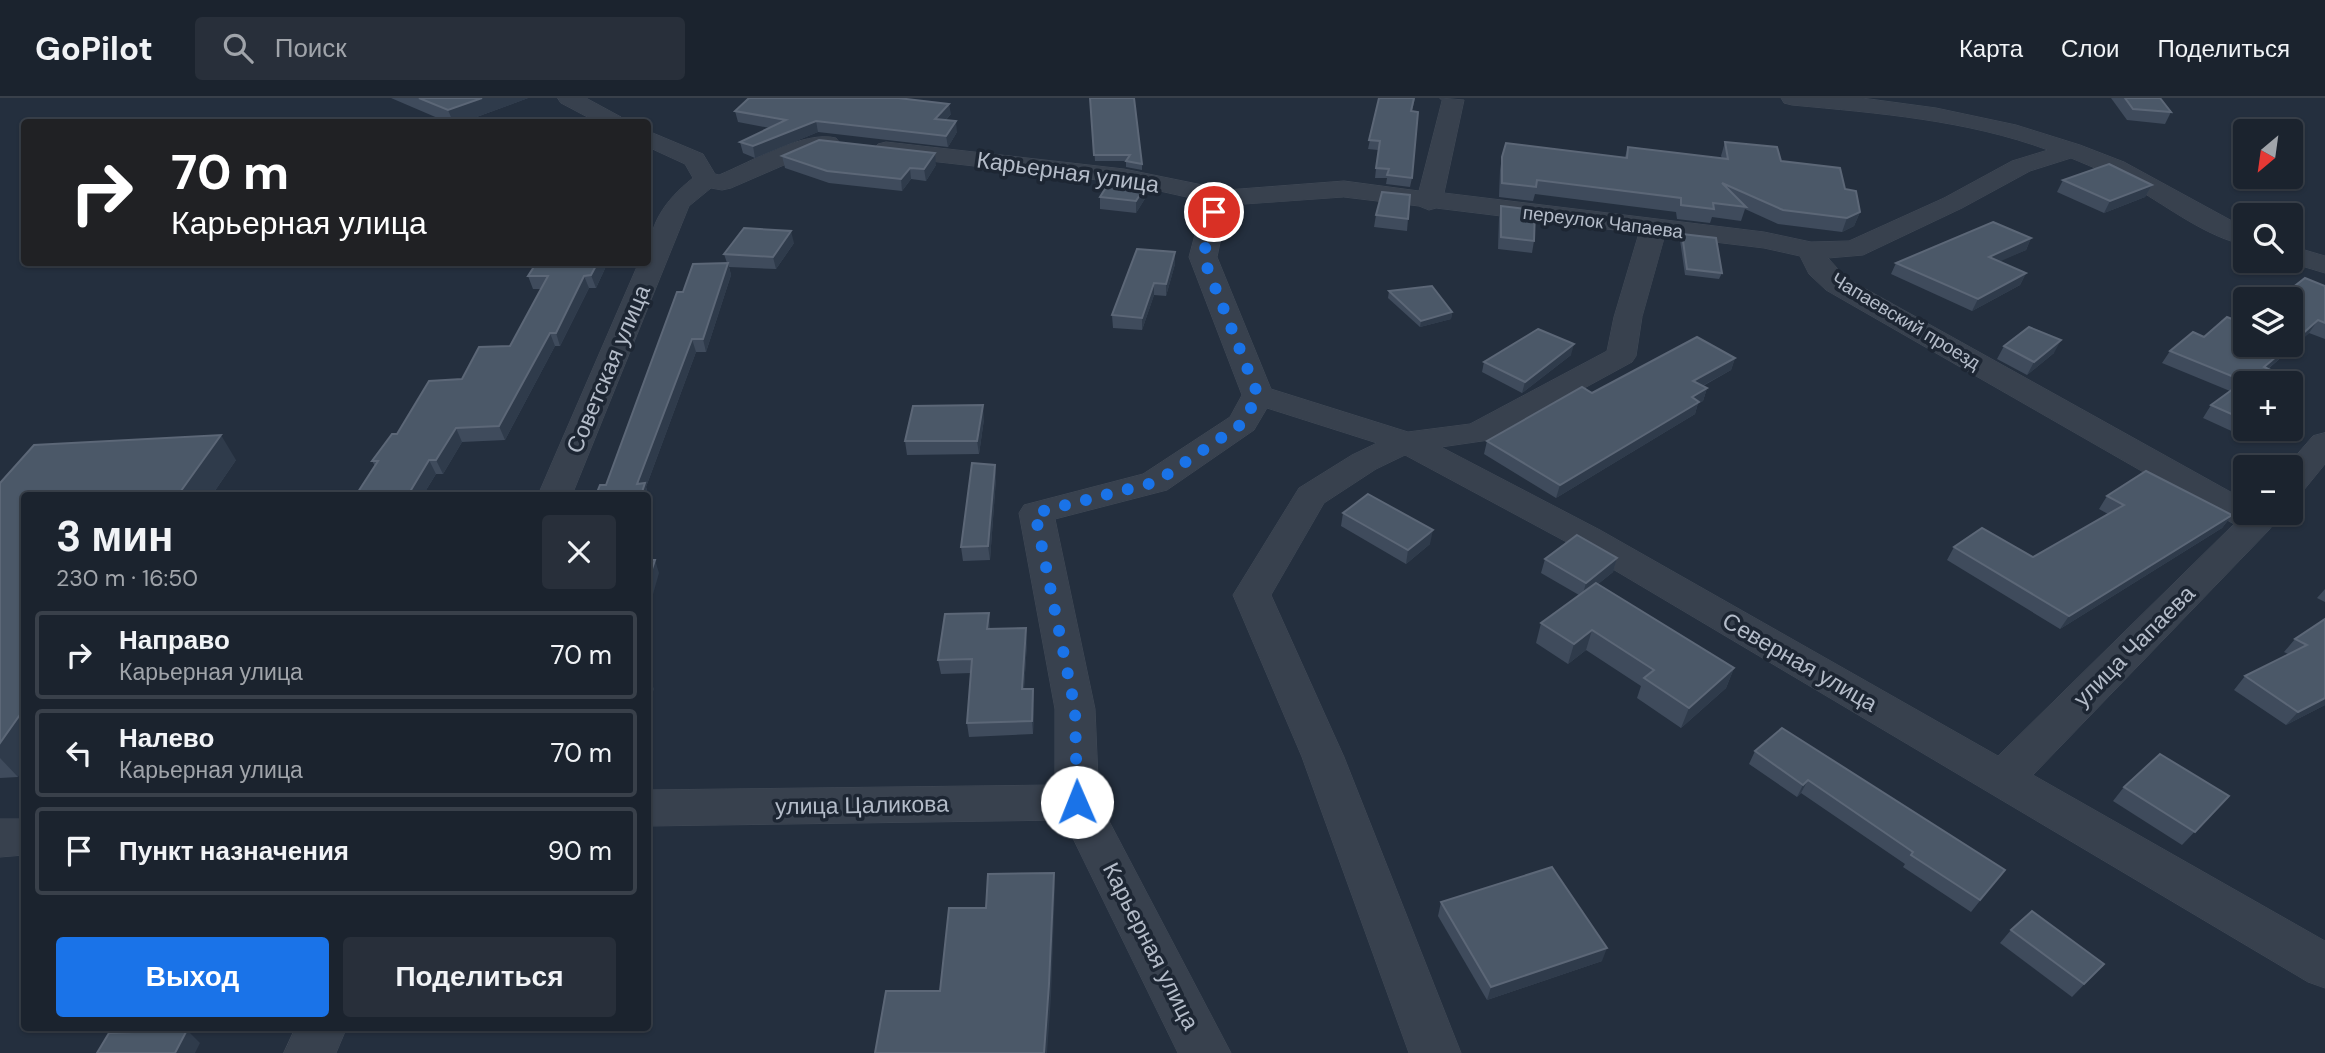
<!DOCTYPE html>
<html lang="ru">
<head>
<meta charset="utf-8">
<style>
	:root { --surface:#1b232e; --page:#282f3a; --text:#f1f3f6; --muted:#a0a4aa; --line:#39404a; --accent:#1a73e8 }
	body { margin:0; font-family:"DM Sans",sans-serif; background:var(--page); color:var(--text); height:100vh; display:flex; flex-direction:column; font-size:26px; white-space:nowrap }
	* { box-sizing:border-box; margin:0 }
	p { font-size:23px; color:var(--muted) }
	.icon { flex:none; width:38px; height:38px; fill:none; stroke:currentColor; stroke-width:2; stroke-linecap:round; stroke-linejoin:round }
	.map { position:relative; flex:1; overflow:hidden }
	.side { position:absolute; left:21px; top:394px; width:630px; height:539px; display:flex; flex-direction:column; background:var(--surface); border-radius:7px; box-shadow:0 2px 5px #0004,0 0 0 2px var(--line) }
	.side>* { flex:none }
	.top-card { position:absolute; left:21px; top:21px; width:630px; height:147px; border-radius:7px; box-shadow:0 2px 5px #0004,0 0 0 2px var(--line); background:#202124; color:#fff; overflow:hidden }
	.needle { width:46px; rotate:209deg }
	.fabs { position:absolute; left:2233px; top:21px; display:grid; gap:14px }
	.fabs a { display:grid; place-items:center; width:70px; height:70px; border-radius:7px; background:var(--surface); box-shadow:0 2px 5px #0004,0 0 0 2px var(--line); font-size:35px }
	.pin { position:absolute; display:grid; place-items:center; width:60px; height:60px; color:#fff; margin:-30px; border:4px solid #fff; border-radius:50%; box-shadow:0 2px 7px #0007 }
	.me { position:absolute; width:77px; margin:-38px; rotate:359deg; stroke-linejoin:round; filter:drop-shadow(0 0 5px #0008) }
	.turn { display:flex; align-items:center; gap:24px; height:147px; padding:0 35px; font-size:32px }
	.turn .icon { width:91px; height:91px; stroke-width:2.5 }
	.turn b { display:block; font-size:49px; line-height:60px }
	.round { display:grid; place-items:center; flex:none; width:74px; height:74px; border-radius:7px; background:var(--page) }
	.headline { display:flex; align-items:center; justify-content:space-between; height:119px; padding:0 35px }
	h1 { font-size:42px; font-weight:700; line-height:52px }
	.primary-button { display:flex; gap:14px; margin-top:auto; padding:14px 35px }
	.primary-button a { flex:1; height:80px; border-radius:7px; background:var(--accent); color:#fff; font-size:28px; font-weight:700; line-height:80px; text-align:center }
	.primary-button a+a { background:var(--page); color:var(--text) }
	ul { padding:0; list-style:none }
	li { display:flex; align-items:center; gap:21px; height:88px; margin:0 14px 10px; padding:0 21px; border:4px solid var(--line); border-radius:7px }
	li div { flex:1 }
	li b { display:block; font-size:26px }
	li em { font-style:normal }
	header { display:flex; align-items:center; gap:42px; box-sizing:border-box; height:98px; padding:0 35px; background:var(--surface); border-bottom:2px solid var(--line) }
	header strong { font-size:33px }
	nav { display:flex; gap:38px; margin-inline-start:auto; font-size:24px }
	.search { width:490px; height:63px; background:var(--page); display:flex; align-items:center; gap:18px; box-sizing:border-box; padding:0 24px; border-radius:7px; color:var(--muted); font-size:26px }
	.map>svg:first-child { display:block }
</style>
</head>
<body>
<header>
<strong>GoPilot</strong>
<div class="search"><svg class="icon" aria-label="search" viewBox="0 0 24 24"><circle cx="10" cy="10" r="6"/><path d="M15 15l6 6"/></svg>Поиск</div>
<nav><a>Карта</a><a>Слои</a><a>Поделиться</a></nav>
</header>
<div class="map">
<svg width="2325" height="955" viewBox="0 0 2325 955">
	<rect width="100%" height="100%" fill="#242f3e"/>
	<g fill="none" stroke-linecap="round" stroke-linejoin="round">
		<g stroke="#414a57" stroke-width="1">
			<g id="street">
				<path d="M558,0h28l35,19 3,5h-27l-36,-19z"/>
				<path d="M1440,0l24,2 -20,93 320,39 47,10 38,-1 95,-43 68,-37 36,-11c-81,-30 -170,-37 -256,-45l-8,-2 -3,-5h81l74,10 80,17 64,20 44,17 121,66v17c-40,-9 -75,-37 -110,-57 -21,-12 -42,-21 -64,-30l-41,13 -68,37 -99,47 -35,3 18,20 399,222v13h37l-13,17 -236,245 292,166v47l-17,-6 -734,-436 -169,-91 -29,14 -52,34 -53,92 73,162 117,296h-52l-107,-296 -69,-162 66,-107 53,-33 25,-12 -110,-35 -13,22 -87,60 -112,29 40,190 4,93 132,251h-53l-114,-233 -416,6v-36l407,-5v-76l-36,-196 5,-8 119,-31 87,-57 12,-22 -53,-138 12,-45 8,-10 -85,-19 -238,-27 -8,-2 -4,-5 4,-5 8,-2 238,27 103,21 117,-9 75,10 23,-90zM1344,99l75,9 10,4 7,-2 203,25 -25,84 -7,34 -137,73 -62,8 -137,-43 -54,-132 9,-43 8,-9zM1665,138l99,12 36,8 9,18 17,16 408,234 -236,232 -398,-226 -159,-83 48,-7 143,-78 4,-6 6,-39z"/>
				<path d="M648,33l55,23 12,20 4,1c32,-13 85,-45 117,-37l4,5 -4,5 -15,1 -90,39 -9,2 -11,-2 -22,18 -117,289h-34l101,-233h9c0,-37 16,-61 45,-84l-8,-14 -37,-17z"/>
				<path d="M2291,148l34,10v17l-40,-12h6z"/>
				<path d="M2325,335v31l-22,27 -12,3v-27h-5l27,-31z"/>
				<path d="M0,721h24v36l-24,2z"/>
				<path d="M296,929h51l-11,26h-52z"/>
			</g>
		</g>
		<use href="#street" fill="#38414e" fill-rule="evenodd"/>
	</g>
	<g fill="#3f4b5c">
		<path d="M391,0h137l-65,24h-16z"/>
		<path d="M1090,0l52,66v6l-16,-3v-6h-31z"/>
		<path d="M1379,0h36l-3,13v67l-2,9 -24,-3 1,-6h-12l3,-28 -10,-1z"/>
		<path d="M2111,0h49l11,14 -6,12 -38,-4z"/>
		<path d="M735,13l216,3 -5,6 11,12 -9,15 -130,-15 -63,26 -12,-5 -3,-11 30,-14 -32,-6z"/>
		<path d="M1725,44l56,19 64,28 15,23 -6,14 -12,6 -64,-8 -33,-15 -4,12 -29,-4 -2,6 -33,-4 -1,-7 -141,-18 -2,7 -34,-4 1,-27 2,-13h123l3,-10 94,11 -1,-2z"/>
		<path d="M782,58l154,9 -10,16 -15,-2 -9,12 -73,-8 -44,-15z"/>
		<path d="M2063,82l89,5 -7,12 -41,16 -47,-21z"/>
		<path d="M1100,99h46l-10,16 -36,-4z"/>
		<path d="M1501,108l33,35 -2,12 -34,-4 1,-31z"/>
		<path d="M1376,117l32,4 -1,12 -33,-4z"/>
		<path d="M1682,136l40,39 -3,6 -34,-4 -5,-35z"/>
		<path d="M2031,140l-5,12 -27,11 27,12 -6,12 -48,26 -81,-37 5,-11z"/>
		<path d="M794,145l-18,26 -47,-2 2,8 -25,77h-10l-50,135 3,10 -43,-12 77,-193 44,-29 -3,-9z"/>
		<path d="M537,164h71l-12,26h-7l-29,58h-5l-50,94 -43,2 -19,32h-7l-13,21h-67l19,-29 -3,-5 25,-27 65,-55 48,-33 31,-57h-8l-5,-13z"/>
		<path d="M1175,166l-9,32 -12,-1 -12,35 -29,-2 -1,-13z"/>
		<path d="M2305,180l20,8v53l-16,-6 -41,36 34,15 -9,12 -2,2v-15h-46v45l-7,6 -35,-16 8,-13 19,-14 -68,-28 8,-12 23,-19 11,5 23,-20 18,7v21h46v-46h-13z"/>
		<path d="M1389,193l63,21 -1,7 -31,8 -32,-29z"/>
		<path d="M2004,248l50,7 -27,22 -30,-16z"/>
		<path d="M1571,257l-49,38 -40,-21 2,-10z"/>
		<path d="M1735,260l-4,12 -28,16 4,2 -4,13 -5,2 -3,11 -139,84 -72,-44 3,-13z"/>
		<path d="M984,321l-5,35 -72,1 -2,-14z"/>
		<path d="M236,362l-24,35h-188l-6,282 -18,1v-295z"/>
		<path d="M995,367l1,13 -6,82 -27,1 -2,-14z"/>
		<path d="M2107,398l125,19 -10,13 -162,101 -113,-69 7,-13 79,10 75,-43 -9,-5z"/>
		<path d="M1343,415l87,31 -24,20 -65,-38z"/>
		<path d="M1617,460l-4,14 -15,12 136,84 -8,20 -45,40 -44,-30 4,-12 -55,-36 -18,14 -32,-21 5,-20 38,-28 -38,-22 4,-14z"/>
		<path d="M2325,491v13l-8,-4z"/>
		<path d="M2325,521v86l-39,20 -52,-35 11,-14 43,-22 -4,-2 11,-13z"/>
		<path d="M990,529v2l37,13 -3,47h9l1,14 -1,31 -64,3 -2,-14 4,-50 -30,1 -3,-14z"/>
		<path d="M1755,653l240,131 -24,30 -68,-45 2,-3 -104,-71 -4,4 -48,-33z"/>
		<path d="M2124,689l105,9 -47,49 -69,-44z"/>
		<path d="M1441,804l161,59 -115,39 -49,-84z"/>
		<path d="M2011,832l93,34 -32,33 -72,-54z"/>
	</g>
	<g fill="#2f3b4b">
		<path d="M482,0h46l-65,24h-10l-5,-12z"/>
		<path d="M949,6l2,10 -15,16 -1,-11z"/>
		<path d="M816,23l2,11 -63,26 -2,-12z"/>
		<path d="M956,23l1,11 -9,15 -2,-11z"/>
		<path d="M935,55l1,12 -10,16 -2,-12z"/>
		<path d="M910,70l1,11 -9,12 -1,-12z"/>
		<path d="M1146,87v12l-10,16v-12z"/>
		<path d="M2152,87l-7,12 -41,16 6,-12z"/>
		<path d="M1860,114l-6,14 -12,6 5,-14z"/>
		<path d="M791,133l3,12 -18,26 -3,-12z"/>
		<path d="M2031,140l-5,12 -43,19 6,-12z"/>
		<path d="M1175,154v12l-9,32v-12z"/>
		<path d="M598,164h10l-12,26 -5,-13z"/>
		<path d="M728,165l3,12 -25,77 -3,-13z"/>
		<path d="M2026,175l-6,12 -48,26 6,-12z"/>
		<path d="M584,178l5,12 -29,58 -4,-13z"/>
		<path d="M1154,185v12l-12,35v-12z"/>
		<path d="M1452,214l-1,7 -31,8 1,-6z"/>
		<path d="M2318,222l-9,13 -54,47 9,-13z"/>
		<path d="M550,235l5,13 -50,94 -6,-14z"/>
		<path d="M692,241l4,13 -50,135 3,10 -1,6v-8h-7l-4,-11z"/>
		<path d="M2061,242l-7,13 -27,22 7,-13z"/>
		<path d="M1574,246l-3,11 -49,38 3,-11z"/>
		<path d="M1735,260l-4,12 -42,23 4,-12z"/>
		<path d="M2302,286l-9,12 -2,2v-7z"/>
		<path d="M1707,290l-4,13 -5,2 -3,11 -139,84 4,-13z"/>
		<path d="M983,307l1,14 -5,35 -2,-13z"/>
		<path d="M2245,325v5l-7,6z"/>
		<path d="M456,330l6,14 -19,32 -7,-14z"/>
		<path d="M221,337l15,25 -24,35h-34z"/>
		<path d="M429,362l7,14 -13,21h-15z"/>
		<path d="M995,367l1,13 -6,82 -2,-14z"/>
		<path d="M2232,417l-10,13 -162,101 9,-13z"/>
		<path d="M1433,432l-3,14 -24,20 2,-14z"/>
		<path d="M1617,460l-4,14 -31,25 4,-14z"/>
		<path d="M655,462l4,13 -11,39v-31z"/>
		<path d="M989,515l1,14 -2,15 -1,-13z"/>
		<path d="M1026,530l1,14 -4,61 -1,-14z"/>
		<path d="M1592,532l-6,20 -18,14 6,-20z"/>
		<path d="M1734,570l-8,20 -45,40 8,-20z"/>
		<path d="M648,577l6,14 -6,15z"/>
		<path d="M1033,591l1,14 -1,31 -1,-13z"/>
		<path d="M2325,600v7l-39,20 12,-13z"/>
		<path d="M24,611v58l-6,10 -18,-19v-15z"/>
		<path d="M1808,682l-7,13 -4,4 6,-12z"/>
		<path d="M1054,775l1,14 -4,110 -4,56h-3z"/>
		<path d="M1607,850l-5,13 -115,39 4,-13z"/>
		<path d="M187,932l13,13 -5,10h-20z"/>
	</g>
	<g fill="#4b5868" stroke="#5c6777" stroke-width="2">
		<path d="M419,0h63l-34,12z"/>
		<path d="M749,0h149l51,6 -14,15 21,2 -10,15 -130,-15 -63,25 -13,-4 46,-22 -51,-9z"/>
		<path d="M1090,0h44l8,66 -16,-3 4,-6h-36z"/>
		<path d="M1379,0h35l-3,13 7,1 -6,66 -25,-3 2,-6 -13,-1 4,-27 -11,-1z"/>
		<path d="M2125,0h35l11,14 -38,-3z"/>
		<path d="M819,42l116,13 -11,16 -14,-1 -9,11 -74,-8 -45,-15z"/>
		<path d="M1725,44l52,5 4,14 59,7 5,21 11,2 4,21 -13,6 -64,-8 -61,-27 24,24 -33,-4 1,6 -33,-4v-7l-144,-18 -1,7 -34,-4v-26l4,-14 121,15 1,-11 100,12z"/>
		<path d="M2109,66l43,21 -42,16 -47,-21z"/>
		<path d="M1115,75l30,5 1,7 -10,16 -36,-4z"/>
		<path d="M1382,94l28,3 -2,24 -32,-4z"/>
		<path d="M1501,108l34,4 -1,31 -33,-4z"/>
		<path d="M1993,124l38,16 -42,19 37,16 -48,26 -82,-36z"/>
		<path d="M744,130l47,3 -18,26 -49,-3z"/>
		<path d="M1682,136l34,4 6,35 -35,-4z"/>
		<path d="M1137,151l38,3 -9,32 -12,-1 -12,35 -30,-3z"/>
		<path d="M537,164h61l-7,13 -7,1 -28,57h-6l-51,93 -43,2 -20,32h-7l-21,35h-52l22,-34h-6l20,-27h5l32,-53 33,-2 17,-32 31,-1 38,-70h-20z"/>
		<path d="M728,165l-25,76h-11l-55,145 8,-1 -4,12h-45l4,-10h6l71,-193h6l10,-28z"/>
		<path d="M2305,180l20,8v37l-7,-3 -27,24v-45h-13z"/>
		<path d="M1432,188l20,26 -31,9 -32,-30z"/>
		<path d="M2227,219l18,7v21h45l-26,22 38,17 -11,7v-8h-46v37l-34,-15 33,-24 -74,-30 23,-19 11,5z"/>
		<path d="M2029,229l32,13 -27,22 -30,-16z"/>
		<path d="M1538,231l36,15 -49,38 -41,-20z"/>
		<path d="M1697,239l38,21 -42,23 14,7 -15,9 7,5 -139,83 -73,-44 95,-54 10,6z"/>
		<path d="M983,307l-6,36h-72l8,-35z"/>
		<path d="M221,337l-43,60h-154v214l-24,34v-260l34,-38z"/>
		<path d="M972,365l23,2 -7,81 -27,1z"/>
		<path d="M2146,373l86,44 -163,101 -115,-69 28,-19 51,29 91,-52 -17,-9z"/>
		<path d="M1368,396l65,36 -25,20 -65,-37z"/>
		<path d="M1577,437l40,23 -31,25 -41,-24z"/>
		<path d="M648,462h7l-7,21z"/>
		<path d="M1596,485l138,85 -45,40 -45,-30 10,-8 -62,-40 -18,14 -33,-21z"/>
		<path d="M989,515l-2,16 39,-1 -4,61h11l-1,32 -65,2 5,-64 -34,1 7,-46z"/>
		<path d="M2325,521v79l-27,14 -53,-36 62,-31 -12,-6z"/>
		<path d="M1782,630l223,142 -25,30 -69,-45 2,-3 -105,-72 -5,5 -48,-34z"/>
		<path d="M2160,656l69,42 -34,36 -71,-45z"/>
		<path d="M1552,769l55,81 -116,39 -50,-85z"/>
		<path d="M1054,775l-5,111 -5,69h-169l11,-62h54l9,-83h37l2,-34z"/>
		<path d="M2032,813l72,53 -20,20 -73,-54z"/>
		<path d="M187,932l-12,23h-78l12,-20z"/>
	</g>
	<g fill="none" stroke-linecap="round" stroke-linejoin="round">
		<path stroke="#1a73e8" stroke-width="12" stroke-dasharray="0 21.6" d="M1077,704l-2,-93 -40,-196 121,-31 87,-59 15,-28 -55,-138 11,-45"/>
	</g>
	<g text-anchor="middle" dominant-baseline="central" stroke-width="7" stroke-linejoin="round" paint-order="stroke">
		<g font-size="19" fill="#b4bcc9" stroke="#1d2633">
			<text transform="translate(1603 124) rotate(7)">переулок Чапаева</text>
			<text transform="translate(1906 223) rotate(31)">Чапаевский проезд</text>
		</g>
		<g font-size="23" fill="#b4bcc9" stroke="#1d2633">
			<text transform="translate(1068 74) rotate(8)">Карьерная улица</text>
			<text transform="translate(608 271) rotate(-67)">Советская улица</text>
			<text transform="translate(2134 548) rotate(-45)">улица Чапаева</text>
			<text transform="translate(1800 564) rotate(30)">Северная улица</text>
			<text transform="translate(862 707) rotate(-1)">улица Цаликова</text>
			<text transform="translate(1151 848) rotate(63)">Карьерная улица</text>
		</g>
	</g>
</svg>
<div class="fabs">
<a><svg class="needle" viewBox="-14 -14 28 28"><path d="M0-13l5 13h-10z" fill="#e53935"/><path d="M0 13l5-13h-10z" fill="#a0a4aa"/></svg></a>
<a><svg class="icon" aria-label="search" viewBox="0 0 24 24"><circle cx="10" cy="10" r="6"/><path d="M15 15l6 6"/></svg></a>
<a><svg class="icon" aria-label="layers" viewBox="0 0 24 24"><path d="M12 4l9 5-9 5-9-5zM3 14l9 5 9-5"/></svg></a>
<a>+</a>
<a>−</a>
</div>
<div class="pin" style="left:1214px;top:114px;background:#d93025"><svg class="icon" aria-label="arrive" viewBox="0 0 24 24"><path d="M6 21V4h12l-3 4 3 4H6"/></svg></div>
<svg class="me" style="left:1077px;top:704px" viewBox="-20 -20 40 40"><circle r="19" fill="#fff"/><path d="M0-13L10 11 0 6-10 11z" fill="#1a73e8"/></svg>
<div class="top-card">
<div class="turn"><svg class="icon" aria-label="right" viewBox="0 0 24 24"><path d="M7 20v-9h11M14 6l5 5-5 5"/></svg><div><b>70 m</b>Карьерная улица</div></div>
</div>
<section class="side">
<div class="headline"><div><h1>3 мин</h1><p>230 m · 16:50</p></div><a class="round"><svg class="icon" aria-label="close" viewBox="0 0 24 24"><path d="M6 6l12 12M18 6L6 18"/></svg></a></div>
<ul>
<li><svg class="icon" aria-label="right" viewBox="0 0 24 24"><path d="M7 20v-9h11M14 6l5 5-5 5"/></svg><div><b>Направо</b><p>Карьерная улица</p></div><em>70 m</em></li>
<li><svg class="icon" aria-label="left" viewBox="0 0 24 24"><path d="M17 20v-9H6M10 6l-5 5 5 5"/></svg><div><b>Налево</b><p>Карьерная улица</p></div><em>70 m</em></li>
<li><svg class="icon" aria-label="arrive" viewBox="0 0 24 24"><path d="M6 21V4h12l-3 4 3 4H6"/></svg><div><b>Пункт назначения</b></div><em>90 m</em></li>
</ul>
<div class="primary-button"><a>Выход</a><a>Поделиться</a></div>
</section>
</div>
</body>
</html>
